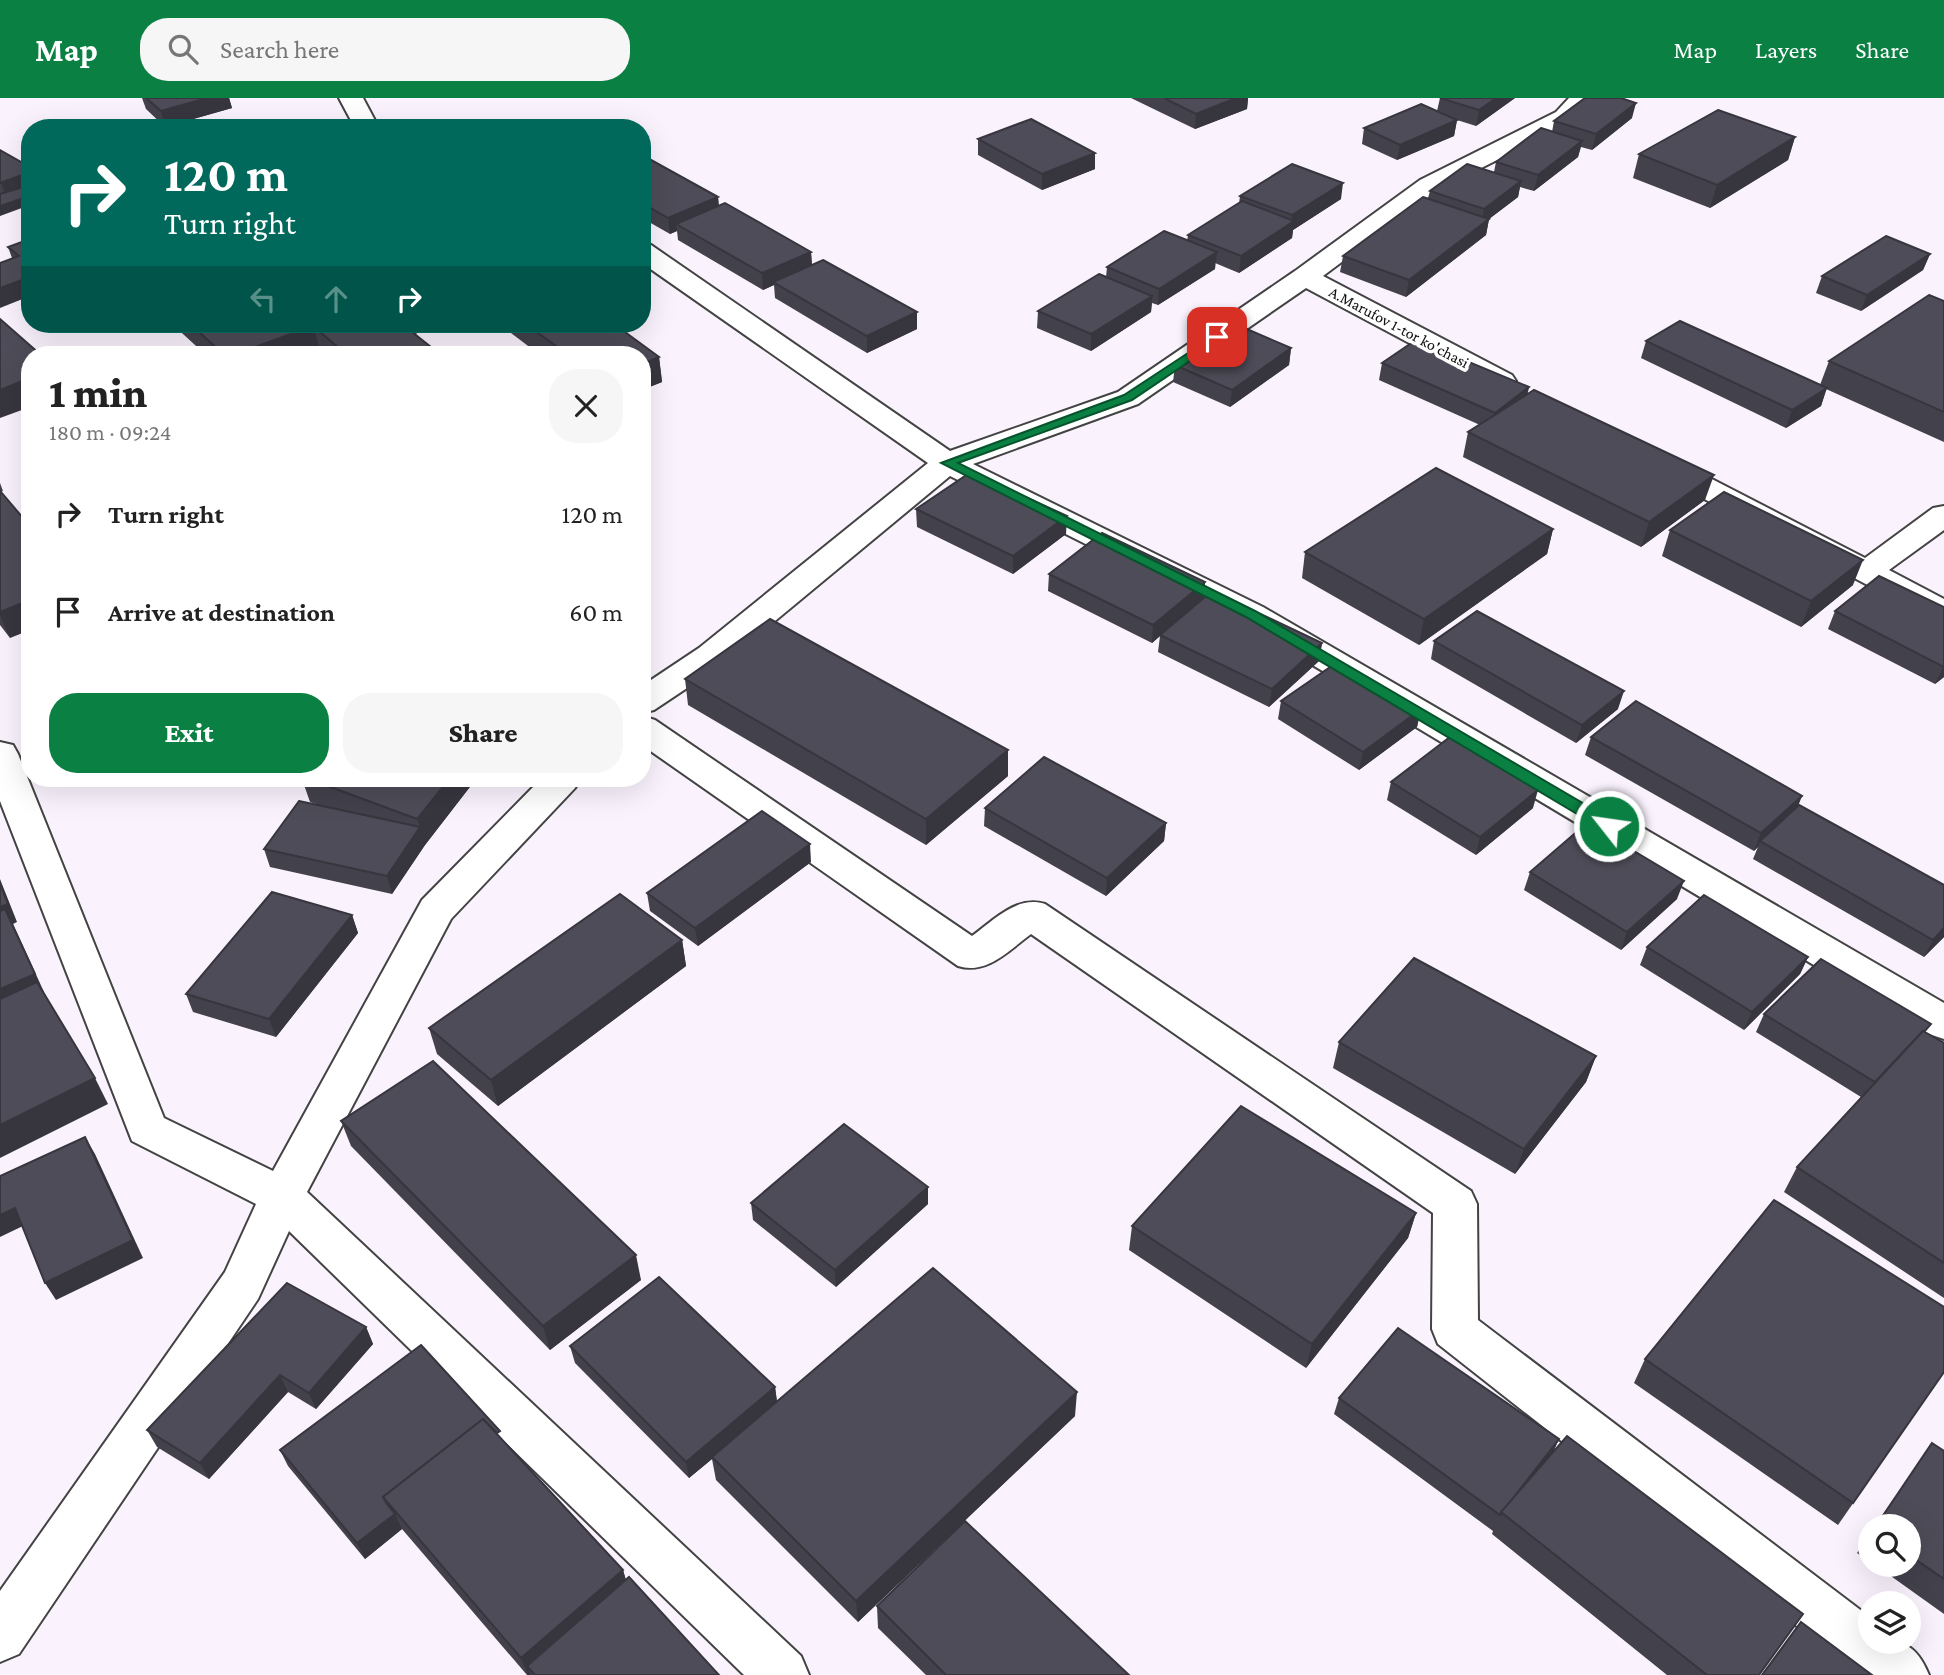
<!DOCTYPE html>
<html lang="en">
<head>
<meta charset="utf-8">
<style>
	:root { --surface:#fff; --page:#f6f6f6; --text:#222; --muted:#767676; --accent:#0b8043 }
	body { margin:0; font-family:"Crimson Pro",serif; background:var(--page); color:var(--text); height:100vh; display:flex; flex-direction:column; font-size:26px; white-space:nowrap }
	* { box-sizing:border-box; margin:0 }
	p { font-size:23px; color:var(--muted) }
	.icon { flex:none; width:38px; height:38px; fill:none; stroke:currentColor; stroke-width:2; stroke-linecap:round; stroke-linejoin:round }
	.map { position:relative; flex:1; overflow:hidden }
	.panel { position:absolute; left:21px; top:248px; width:630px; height:441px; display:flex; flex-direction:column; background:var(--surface); border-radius:28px; box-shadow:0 7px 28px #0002 }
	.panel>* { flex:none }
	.hud { position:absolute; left:21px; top:21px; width:630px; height:214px; border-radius:28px; box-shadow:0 7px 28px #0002; background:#00695c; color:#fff; overflow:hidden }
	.controls { position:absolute; left:1858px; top:1416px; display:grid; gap:14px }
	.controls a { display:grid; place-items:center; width:63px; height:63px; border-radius:50%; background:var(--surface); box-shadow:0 7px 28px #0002; font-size:35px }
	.pin { position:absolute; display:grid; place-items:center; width:60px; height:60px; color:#fff; margin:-30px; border-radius:14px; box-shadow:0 4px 10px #0006 }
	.me { position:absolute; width:77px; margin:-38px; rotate:300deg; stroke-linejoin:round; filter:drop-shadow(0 0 5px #0008) }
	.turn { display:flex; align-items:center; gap:24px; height:147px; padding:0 28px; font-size:32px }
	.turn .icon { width:91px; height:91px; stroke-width:2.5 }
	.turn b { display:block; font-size:49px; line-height:60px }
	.lanes { display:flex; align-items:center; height:66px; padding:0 28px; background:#0003; justify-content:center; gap:35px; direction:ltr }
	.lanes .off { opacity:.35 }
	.round { display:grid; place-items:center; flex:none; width:74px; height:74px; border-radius:28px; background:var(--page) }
	.head { display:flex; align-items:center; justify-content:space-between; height:119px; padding:0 28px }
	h1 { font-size:42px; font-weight:800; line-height:52px }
	.cta { display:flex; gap:14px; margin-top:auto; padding:14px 28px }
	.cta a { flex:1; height:80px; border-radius:28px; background:var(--accent); color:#fff; font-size:28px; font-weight:800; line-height:80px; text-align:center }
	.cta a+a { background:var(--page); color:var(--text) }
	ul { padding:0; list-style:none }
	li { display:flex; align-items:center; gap:21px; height:98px; padding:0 28px }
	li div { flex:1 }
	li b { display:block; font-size:26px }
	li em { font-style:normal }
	header { display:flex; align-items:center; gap:42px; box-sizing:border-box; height:98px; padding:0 35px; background:var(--accent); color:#fff }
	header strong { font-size:33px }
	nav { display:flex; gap:38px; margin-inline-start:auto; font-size:24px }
	.search { width:490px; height:63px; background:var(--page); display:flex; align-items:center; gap:18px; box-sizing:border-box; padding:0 24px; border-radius:28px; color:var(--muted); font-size:26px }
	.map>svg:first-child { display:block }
</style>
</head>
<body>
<header>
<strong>Map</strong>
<div class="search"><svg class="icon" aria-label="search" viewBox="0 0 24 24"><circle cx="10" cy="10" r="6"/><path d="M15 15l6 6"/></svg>Search here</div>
<nav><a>Map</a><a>Layers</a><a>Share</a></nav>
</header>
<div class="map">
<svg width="1944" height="1577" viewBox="0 0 1944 1577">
	<rect width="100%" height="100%" fill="#faf3fe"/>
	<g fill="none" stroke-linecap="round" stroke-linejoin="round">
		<g stroke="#434343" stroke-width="4">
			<g id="street">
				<path d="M339,0h24l16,30h-24z"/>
				<path d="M1569,0h25l-22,24 -134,68 -115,86 189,99 4,6 -4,6 -10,3 -10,-3 -186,-99 -168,116 -165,60 290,143 681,396v36l-15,-5 -690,-413 -289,-145 -227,188 -69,46 -12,3v-27l57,-38 229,-185 -286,-200v-20l9,2 299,206 168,-59 177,-121 125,-91 136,-68z"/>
				<path d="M1664,359l11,3 190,98 68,-50 11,-2v24l-55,40 55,29v23l-12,-3 -279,-147 -4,-6 4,-6z"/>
				<path d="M642,618l13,4 317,216c22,-16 45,-41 73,-32l426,287 6,13 1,116 393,298v24c33,0 44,0 58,33h-70l-421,-331 -6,-15 1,-116 -402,-279c-22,16 -44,41 -73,32l-316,-221z"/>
				<path d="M0,644l13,3 5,9 146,364 109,53 149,-271 119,-121h39l-5,9 -124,131 -144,273 494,464 8,19h-65l-455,-444 -31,68 -239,355 -19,8v-71l225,-319 31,-68 -124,-63 -132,-340z"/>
			</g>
		</g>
		<use href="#street" fill="#fff" fill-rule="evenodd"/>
	</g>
	<g fill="#43414c">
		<path d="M142,0h87l3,10 -67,19 -19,-18z"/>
		<path d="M1131,0h117l-1,11 -52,20z"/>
		<path d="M1440,0h75l-39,28 -19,-6 -3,16 -57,24 -35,-16 2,-16 73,-17z"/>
		<path d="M1632,20l-40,32 -11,-3 -3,10 -44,34 -14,-4 -2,10 -29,22 -3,16 -80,62 -66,-25 3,-16 85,-58 2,-7 64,-19 2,-10 56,-30 2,-11z"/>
		<path d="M1795,39l-7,23 -78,48 -77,-30 6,-24z"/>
		<path d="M978,41l117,14v16l-53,21 -64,-35z"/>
		<path d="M0,52l30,17 -30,49z"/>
		<path d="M642,57l76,42 1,9 92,46 1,13 105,47v17l-50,24 -92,-55 -1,-13 -11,5 -85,-50 -1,-9 -7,3 -28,-16z"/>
		<path d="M1240,98l101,3 -48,31 -1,8 -53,35 -24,-10v6l-57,36 -6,-2 -1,9 -60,39 -54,-23 1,-17 68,-34 1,-10 80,-26 1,-6 51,-31z"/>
		<path d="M30,141l-30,69 12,-50 -4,-11z"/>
		<path d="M1930,156l-7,16 -62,41 -45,-18 6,-17z"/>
		<path d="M1944,203v141l-118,-53 -5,17 -35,22 -145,-70 5,-17 174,44 9,-24z"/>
		<path d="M172,226h115l2,1 4,-1h149l-27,10 26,21h-116l-5,-5 -13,5h-101z"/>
		<path d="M499,226h115l45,33 3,25 -20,8v-35h-102z"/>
		<path d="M1291,250l-2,17 -59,42 -57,-25 2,-17z"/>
		<path d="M1382,265l147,24 -2,8 178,105 -64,47 -178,-90 5,-25 12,-7 -101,-45z"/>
		<path d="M0,385l3,8 -3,1 10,146 -10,-13z"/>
		<path d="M916,411l150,25 -53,40 -96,-47z"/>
		<path d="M1553,431l-6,25 -128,91 -117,-67 3,-26z"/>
		<path d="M1670,432l183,55 -52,42 -139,-71z"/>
		<path d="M1049,476l156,8 -1,16 118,45 -3,18 -50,46 -111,-55 2,-16 -8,7 -104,-52z"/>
		<path d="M1944,509v70l-9,7 -107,-55 7,-18z"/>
		<path d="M1434,543l184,68 -42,34 -145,-84z"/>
		<path d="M685,581l323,97 -82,69 -238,-140z"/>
		<path d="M1281,603l140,8 -4,18 -58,43 -81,-51z"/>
		<path d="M1591,639l206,70 147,78v52l-20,20 -171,-98 5,-12 -4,4 -169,-96z"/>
		<path d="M302,681h174l-51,66 -33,49 -122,-27 -6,-18 58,-43 -12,-4z"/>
		<path d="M1391,684l142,26 -57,47 -89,-55z"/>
		<path d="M985,710l181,15 -2,18 -58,55 -122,-70z"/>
		<path d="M811,764l-113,84 -48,-35 -3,-18z"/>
		<path d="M1530,774l147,27 -56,51 -97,-60z"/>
		<path d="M352,817l6,18 -82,104 -83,-25 -7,-18z"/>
		<path d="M682,842l4,26 -188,140 -61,-52 -8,-26z"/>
		<path d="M1647,849l161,10 -8,17 -56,56 -104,-65z"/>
		<path d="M1764,916l162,19 18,10v255l-160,-106 13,-25 64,-70 -105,-65z"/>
		<path d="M1339,944l257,14 -10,26 -71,92 -182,-106z"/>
		<path d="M341,1023l300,159 -91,70 -199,-204z"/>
		<path d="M751,1105l177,1 -92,83 -83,-67z"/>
		<path d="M1416,1115l-8,25 -102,130 -177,-118 3,-24z"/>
		<path d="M366,1229l7,17 -57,65 -28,-17 -79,87 -52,-32 -10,-17z"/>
		<path d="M570,1248l205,41 2,14 298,15 -217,206 -142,-142 -4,-21 -23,19 -114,-115z"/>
		<path d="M1645,1261l299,13 -106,153 -204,-142z"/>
		<path d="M1339,1300l220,41 -6,14 206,222h-92l-175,-141 1,-3 -159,-117z"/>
		<path d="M503,1342l120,130 3,10 93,95h-192l-125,-146 -37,30 -77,-93 -8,-16z"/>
		<path d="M1932,1345l12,8v163l-70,-50h35v-38h-34z"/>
		<path d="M1871,1435v29l-14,-9z"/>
		<path d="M877,1508l252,69h-203l-48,-47z"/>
	</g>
	<g fill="#37353e">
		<path d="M207,0h22l3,10 -67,19 -4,-16z"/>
		<path d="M1236,0h12l-1,11 -52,20 1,-15z"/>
		<path d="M1496,0h19l-39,28 3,-16z"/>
		<path d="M1636,5l-4,15 -40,32 4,-16z"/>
		<path d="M1457,22l-3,16 -57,24 3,-15z"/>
		<path d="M1795,39l-7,23 -78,48 7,-23z"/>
		<path d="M1582,43l-4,16 -44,34 4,-16z"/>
		<path d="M1095,55v16l-53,21v-16z"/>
		<path d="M30,74v18l-23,9 -6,-16z"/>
		<path d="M1521,83l-3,16 -29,22 -3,16 -80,62 3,-17 72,-55 3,-16z"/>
		<path d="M1343,85l-2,16 -48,31 -1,8 -53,35 2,-17 50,-33 1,-8z"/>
		<path d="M30,98v9l-30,11v-10z"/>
		<path d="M718,99l1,17 -43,10 1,7 -7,3 -2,-16z"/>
		<path d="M811,154l1,16 -39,14 1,3 -11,5 -1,-17z"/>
		<path d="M1217,154l-2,17 -57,36 1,-16z"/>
		<path d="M1930,156l-7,16 -62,41 6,-16z"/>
		<path d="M30,179v19l-30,12v-20z"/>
		<path d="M1152,198l-1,16 -60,39v-17z"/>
		<path d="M917,214v17l-50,24v-17z"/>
		<path d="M394,226h48l-44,16z"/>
		<path d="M313,228l7,24 -13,5h-74z"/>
		<path d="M1291,250l-2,17 -59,42 2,-17z"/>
		<path d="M659,259l3,25 -20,8v-26z"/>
		<path d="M30,280v29l-30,11v-28z"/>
		<path d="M1529,289l-4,18 -34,25 4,-17z"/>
		<path d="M1827,290l-6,18 -35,22 6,-18z"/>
		<path d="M1714,377l-9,25 -64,47 8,-25z"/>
		<path d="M1067,418l-1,18 -53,40v-18z"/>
		<path d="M1553,431l-6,25 -128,91 5,-26z"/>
		<path d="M1863,462l-10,25 -52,42 10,-26z"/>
		<path d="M1205,484l-2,17 -51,44 1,-18z"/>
		<path d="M30,502v30l-20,8 -10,-23v-3z"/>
		<path d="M1322,545l-3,18 -50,46 3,-18z"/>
		<path d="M1944,568v11l-9,7z"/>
		<path d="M1624,593l-6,18 -42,34 6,-18z"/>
		<path d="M1421,611l-4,18 -58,43 4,-18z"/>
		<path d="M1008,652v26l-82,69v-26z"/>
		<path d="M449,681h27l-51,66 -33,49 -5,-18 33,-49 -3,-8z"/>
		<path d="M1538,692l-5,18 -57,47 4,-18z"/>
		<path d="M1802,698l-7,18 -35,27 -2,6 -4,4 7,-18z"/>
		<path d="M1166,725l-2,18 -58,55 1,-18z"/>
		<path d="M810,746l1,18 -113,84 -3,-18z"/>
		<path d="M0,781l17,43 -4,2 31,68 -44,18z"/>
		<path d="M1684,783l-7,18 -56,51 6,-18z"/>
		<path d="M352,817l6,18 -82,104 -7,-18z"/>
		<path d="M1944,830v9l-20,20 9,-17z"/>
		<path d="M682,842l4,26 -188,140 -7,-26z"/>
		<path d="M1808,859l-8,17 -56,56 8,-18z"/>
		<path d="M1596,958l-10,26 -71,92 9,-25z"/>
		<path d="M95,980l13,26 -108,54v-33z"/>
		<path d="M85,1039l10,17 48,104 -87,42 -11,-17z"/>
		<path d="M928,1089v17l-92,83 -1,-17z"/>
		<path d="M15,1110l10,17 -25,12v-22z"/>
		<path d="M1416,1115l-8,25 -102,130 6,-24z"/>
		<path d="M636,1157l5,25 -91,70 -7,-24z"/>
		<path d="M366,1229l7,17 -57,65 -7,-16z"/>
		<path d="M280,1277l8,17 -79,87 -9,-16z"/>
		<path d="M775,1289l2,16 -65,54v2l-23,19 -3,-16z"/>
		<path d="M1077,1294l-2,24 -217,206 -2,-21z"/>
		<path d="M1559,1341l-8,16 -48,58z"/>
		<path d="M395,1416l7,15 -37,30 -8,-16z"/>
		<path d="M623,1472l6,22 -102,74 4,9h-3l-7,-17z"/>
	</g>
	<g fill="#4e4c58" stroke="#37353e" stroke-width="2">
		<path d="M146,0h61l-46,13z"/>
		<path d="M1164,0h72l-40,16z"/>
		<path d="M1440,0h56l-17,12z"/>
		<path d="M1585,0h36l15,5 -40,31 -42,-13z"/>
		<path d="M1421,6l36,16 -57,25 -36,-17z"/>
		<path d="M1718,12l77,27 -78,48 -78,-31z"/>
		<path d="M1031,21l64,34 -53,21 -64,-35z"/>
		<path d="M1541,30l41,13 -44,34 -42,-13z"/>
		<path d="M0,52l30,17v5l-30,11z"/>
		<path d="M642,57l76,42 -50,21 -26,-15z"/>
		<path d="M1292,66l51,19 -51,32 -52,-19z"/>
		<path d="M1467,66l54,17 -37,28 -54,-18z"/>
		<path d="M30,87v11l-30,10v-12z"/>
		<path d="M1423,99l66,22 -80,61 -66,-24z"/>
		<path d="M1242,103l52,20 -53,35 -53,-21z"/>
		<path d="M725,105l86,49 -49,21 -86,-49z"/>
		<path d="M1164,133l53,21 -58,37 -52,-22z"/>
		<path d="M1886,138l44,18 -63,41 -45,-19z"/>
		<path d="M30,141v38l-30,11v-25l19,-7 -11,-9z"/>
		<path d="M823,162l94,52 -50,24 -94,-54z"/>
		<path d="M1099,176l53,22 -61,38 -53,-23z"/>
		<path d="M1929,197l15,6v111l-115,-51z"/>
		<path d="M0,221l41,36h-11v23l-30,12z"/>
		<path d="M1680,223l147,67 -35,22 -146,-69z"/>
		<path d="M190,226h97l2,1 4,-1h109l39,31h-94l-34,-29 -80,29h-24l11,-4z"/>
		<path d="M526,226h88l45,33 -17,7v-9h-74z"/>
		<path d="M1235,226l56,24 -59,42 -57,-25z"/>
		<path d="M1416,242l113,47 -34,26 -113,-50z"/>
		<path d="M1534,292l180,85 -65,47 -181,-90z"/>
		<path d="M1436,370l117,61 -129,90 -119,-67z"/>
		<path d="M971,374l96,44 -54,40 -97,-47z"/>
		<path d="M0,393l30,35v74l-30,12z"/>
		<path d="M1724,394l139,68 -52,41 -141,-71z"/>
		<path d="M1102,435l103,49 -52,43 -104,-51z"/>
		<path d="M1879,478l65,31v60l-109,-56z"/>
		<path d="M1212,493l110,52 -50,46 -112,-54z"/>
		<path d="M1477,513l147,80 -42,34 -148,-84z"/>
		<path d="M770,521l238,131 -82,69 -241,-140z"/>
		<path d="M1339,563l82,48 -58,43 -82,-51z"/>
		<path d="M1636,603l166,95 -41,37 -170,-96z"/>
		<path d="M1450,639l88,53 -58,47 -89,-55z"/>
		<path d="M1044,659l122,66 -59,55 -122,-70z"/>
		<path d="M309,681h140l-32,40z"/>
		<path d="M299,703l121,26 -33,49 -123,-27z"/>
		<path d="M1799,707l145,80v43l-11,12 -173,-99z"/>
		<path d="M762,713l48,33 -115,84 -48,-35z"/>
		<path d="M1587,725l97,58 -57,51 -97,-60z"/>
		<path d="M0,786l8,20 -8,3z"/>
		<path d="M272,794l80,23 -83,104 -83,-25z"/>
		<path d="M620,796l62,46 -191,140 -62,-52z"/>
		<path d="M1704,797l104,62 -56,55 -105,-65z"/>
		<path d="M5,811l30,65 -35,15v-78z"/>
		<path d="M1414,860l182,98 -72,93 -185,-107z"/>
		<path d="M1821,861l110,65 -7,8 -1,-1 -48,51 -111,-68z"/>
		<path d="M37,884l58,96 -95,47v-126z"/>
		<path d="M1923,933l21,12v220l-147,-96z"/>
		<path d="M433,963l203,194 -93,71 -202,-205z"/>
		<path d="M1241,1008l175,107 -104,131 -180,-118z"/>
		<path d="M844,1026l84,63 -93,83 -84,-67z"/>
		<path d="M85,1039l48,103 -88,43 -30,-75 -15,7v-39z"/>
		<path d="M1774,1102l170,107v65l-91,131 -208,-144z"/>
		<path d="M933,1170l144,124 -221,209 -144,-144z"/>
		<path d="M659,1179l116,110 -89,75 -116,-116z"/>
		<path d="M287,1185l79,44 -57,66 -29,-18 -80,88 -53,-33z"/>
		<path d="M1398,1230l161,111 -59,76 -161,-117z"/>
		<path d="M421,1247l79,86 -3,2 -14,-14 -100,78 4,7 8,10 -38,29 -77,-93z"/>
		<path d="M483,1321l140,151 -102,88 -138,-161z"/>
		<path d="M1567,1338l236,178 -44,61h-52l-206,-163z"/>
		<path d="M1932,1345l12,8v128l-35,-24v-29h-33z"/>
		<path d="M965,1423l164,154h-183l-69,-69z"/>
		<path d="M629,1479l90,98h-184l-8,-9z"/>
		<path d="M1801,1524l71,53h-110z"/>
	</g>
	<path fill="#0b8043" stroke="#07532c" stroke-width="2" d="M1217,236l4,1v5l-89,60 -174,63 297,148 360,211 2,4 -2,4h-11l-358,-213 -305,-154 183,-68z"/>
	<g text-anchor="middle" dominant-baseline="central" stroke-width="7" stroke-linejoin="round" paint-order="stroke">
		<g font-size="16" fill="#101010" stroke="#fff">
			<text transform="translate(1399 229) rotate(28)">A.Marufov 1-tor ko'chasi</text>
		</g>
	</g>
</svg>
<div class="controls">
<a><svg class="icon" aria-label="search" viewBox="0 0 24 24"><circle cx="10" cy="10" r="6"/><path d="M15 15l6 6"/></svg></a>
<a><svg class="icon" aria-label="layers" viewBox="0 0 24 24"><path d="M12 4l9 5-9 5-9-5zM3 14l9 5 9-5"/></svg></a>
</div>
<div class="pin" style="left:1217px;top:239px;background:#d93025"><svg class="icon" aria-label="arrive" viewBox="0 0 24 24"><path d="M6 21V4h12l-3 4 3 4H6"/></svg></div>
<svg class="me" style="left:1609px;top:728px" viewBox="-20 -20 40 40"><circle r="17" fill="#0b8043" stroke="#fff" stroke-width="3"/><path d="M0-11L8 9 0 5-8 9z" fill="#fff"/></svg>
<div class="hud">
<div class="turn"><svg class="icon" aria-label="right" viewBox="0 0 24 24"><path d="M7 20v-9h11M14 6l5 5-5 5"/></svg><div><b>120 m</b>Turn right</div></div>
<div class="lanes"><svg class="icon off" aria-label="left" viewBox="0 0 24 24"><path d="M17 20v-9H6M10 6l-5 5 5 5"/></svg><svg class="icon off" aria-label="ahead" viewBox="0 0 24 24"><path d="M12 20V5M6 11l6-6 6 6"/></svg><svg class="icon" aria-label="right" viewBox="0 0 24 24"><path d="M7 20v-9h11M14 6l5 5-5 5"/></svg></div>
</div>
<section class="panel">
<div class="head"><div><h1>1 min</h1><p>180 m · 09:24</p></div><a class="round"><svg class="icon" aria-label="close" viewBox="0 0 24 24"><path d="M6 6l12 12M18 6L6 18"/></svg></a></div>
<ul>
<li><svg class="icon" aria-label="right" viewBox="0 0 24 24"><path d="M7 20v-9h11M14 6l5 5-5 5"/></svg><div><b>Turn right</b></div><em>120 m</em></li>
<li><svg class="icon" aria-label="arrive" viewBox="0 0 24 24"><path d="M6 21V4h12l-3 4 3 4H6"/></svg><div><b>Arrive at destination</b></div><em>60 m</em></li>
</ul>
<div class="cta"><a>Exit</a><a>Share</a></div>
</section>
</div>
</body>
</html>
